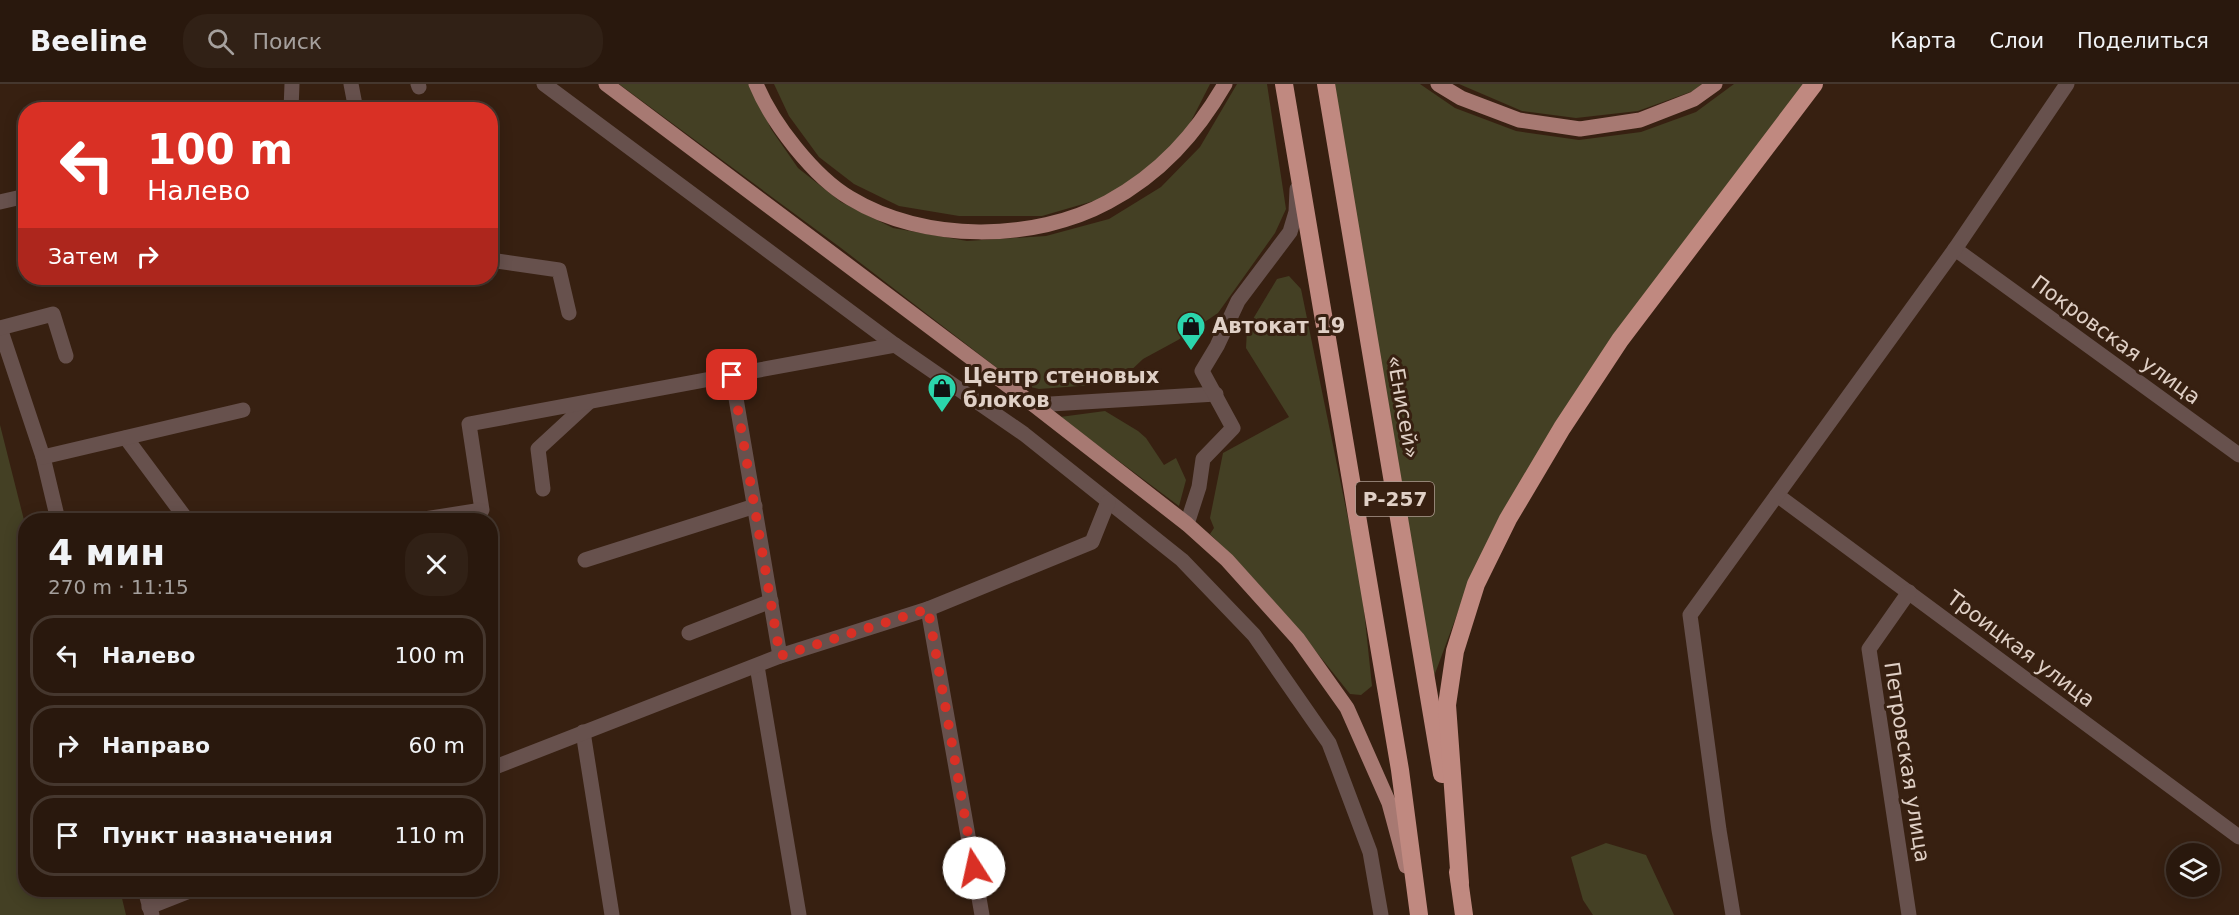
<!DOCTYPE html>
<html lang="ru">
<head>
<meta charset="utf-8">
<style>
	:root { --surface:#29180d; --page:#312116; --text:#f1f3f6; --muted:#a5a09d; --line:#45372e }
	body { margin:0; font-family:"DejaVu Sans",sans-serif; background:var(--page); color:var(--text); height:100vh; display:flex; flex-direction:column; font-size:22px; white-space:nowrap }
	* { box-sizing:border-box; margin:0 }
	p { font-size:20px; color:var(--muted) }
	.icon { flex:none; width:33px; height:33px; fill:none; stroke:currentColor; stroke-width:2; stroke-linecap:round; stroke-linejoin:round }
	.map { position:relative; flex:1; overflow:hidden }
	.sheet { position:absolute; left:18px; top:429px; width:480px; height:384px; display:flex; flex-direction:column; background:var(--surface); border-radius:24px; box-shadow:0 3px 15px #0003,0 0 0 2px var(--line) }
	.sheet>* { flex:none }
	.hud { position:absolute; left:18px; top:18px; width:480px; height:183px; border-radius:24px; box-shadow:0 3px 15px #0003,0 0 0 2px var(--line); background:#d93025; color:#fff; overflow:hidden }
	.tools { position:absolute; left:2166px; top:759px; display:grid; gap:12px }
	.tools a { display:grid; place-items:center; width:54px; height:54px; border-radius:50%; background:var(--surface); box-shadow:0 3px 15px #0003,0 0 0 2px var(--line); font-size:30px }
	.pin { position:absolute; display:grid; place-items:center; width:51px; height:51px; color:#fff; margin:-26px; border-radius:12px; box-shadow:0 3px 9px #0006 }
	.me { position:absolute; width:66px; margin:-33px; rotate:350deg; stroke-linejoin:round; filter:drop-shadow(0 0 4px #0008) }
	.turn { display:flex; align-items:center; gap:21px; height:126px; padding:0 30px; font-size:27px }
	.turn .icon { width:78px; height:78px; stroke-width:2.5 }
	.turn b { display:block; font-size:42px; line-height:51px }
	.then { display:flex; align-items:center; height:57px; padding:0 30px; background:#0003; gap:12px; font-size:22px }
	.round { display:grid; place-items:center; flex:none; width:63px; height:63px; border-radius:24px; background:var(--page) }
	.headline { display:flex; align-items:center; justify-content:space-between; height:102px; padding:0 30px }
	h1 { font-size:36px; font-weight:700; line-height:45px }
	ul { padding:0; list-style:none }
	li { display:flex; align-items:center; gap:18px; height:81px; margin:0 12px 9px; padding:0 18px; border:3px solid var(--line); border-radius:24px }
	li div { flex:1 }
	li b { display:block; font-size:22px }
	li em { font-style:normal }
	header { display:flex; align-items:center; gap:36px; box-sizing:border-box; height:84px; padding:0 30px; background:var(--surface); border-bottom:2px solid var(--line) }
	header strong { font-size:28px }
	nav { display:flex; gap:33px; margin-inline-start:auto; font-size:21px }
	.search { width:420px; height:54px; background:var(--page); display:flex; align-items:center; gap:15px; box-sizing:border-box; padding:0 21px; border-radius:24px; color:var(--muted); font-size:22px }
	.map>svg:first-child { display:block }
</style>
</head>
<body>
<header>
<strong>Beeline</strong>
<div class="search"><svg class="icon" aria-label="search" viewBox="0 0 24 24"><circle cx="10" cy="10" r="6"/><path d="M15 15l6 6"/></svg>Поиск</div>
<nav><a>Карта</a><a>Слои</a><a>Поделиться</a></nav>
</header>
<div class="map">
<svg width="2239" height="831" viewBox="0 0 2239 831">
	<rect width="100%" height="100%" fill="#372011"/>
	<g fill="#444024">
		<path d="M619,0h131l21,45 27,39 43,34 52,26 74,13 79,-5 63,-17 52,-32 39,-40 37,-63h30l19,125 -11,24 -57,80 -40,27 -35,19 -18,17 -18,8 -68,5 -21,-5 -177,-136z"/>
		<path d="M774,0h436l-25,49 -40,42 -48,25 -55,16h-83l-60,-10 -45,-22 -35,-27 -30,-41z"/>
		<path d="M1333,0h87l35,24 61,23 63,9 62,-8 55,-20 38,-28h71l-192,253 -144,245 -36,97z"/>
		<path d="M1459,0h243l-9,7 -55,20 -62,7 -54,-7z"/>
		<path d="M1289,192l12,13 60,293 11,104 -11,9 -11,-1c-44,-56 -89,-111 -140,-160l4,-6 -4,-10 13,-65 66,-36 -43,-69 1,-19 30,-50z"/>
		<path d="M1105,327l33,20 8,7 18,27 12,-7 10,22 -7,26 -119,-89z"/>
		<path d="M0,341l25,99 1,366h94l6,25h-126z"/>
		<path d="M1606,759l40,12 28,60h-81l-10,-15 -12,-43z"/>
	</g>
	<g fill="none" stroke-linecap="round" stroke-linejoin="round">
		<g stroke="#67514d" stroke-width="15">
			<path d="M351,0l5,26"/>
			<path d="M418,0l1,3"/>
			<path d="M544,0l351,261 129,89 158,126 72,75 75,108 41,109 11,63"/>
			<path d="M291,26l1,-26"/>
			<path d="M0,118l26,-6"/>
			<path d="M1955,165l284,206"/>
			<path d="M490,176l69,10 10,43"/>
			<path d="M0,244l43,129 15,63"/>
			<path d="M0,244l53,-14 13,42"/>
			<path d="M1034,321l182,-11"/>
			<path d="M126,354l61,82"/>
			<path d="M43,373l200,-47"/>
			<path d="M543,405l-5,-40 51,-47"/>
			<path d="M1777,411l462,342"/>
			<path d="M418,436l64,-10 -13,-86 263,-49"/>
			<path d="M1187,440l12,-37 4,-28 30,-31 -31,-57 15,-25 21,-45 52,-69 6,-20 1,-23"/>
			<path d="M585,476l170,-54"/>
			<path d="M928,525l54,306"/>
			<path d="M689,549l82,-32"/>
			<path d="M780,572l-48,-281 163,-30"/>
			<path d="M757,582l42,249"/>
			<path d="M583,648l29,183"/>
			<path d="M490,685l290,-113 148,-47 164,-67 16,-40"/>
			<path d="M145,806l7,25"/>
			<path d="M149,823l43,-17"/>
			<path d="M1733,831l-14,-85 -29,-215 265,-366 112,-165"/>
			<path d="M1909,831l-40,-266 40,-57"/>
		</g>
		<g stroke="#a77972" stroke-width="15">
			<path d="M606,0l428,321 153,119 40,36 71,79 49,69 42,95 17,63"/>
			<path d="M756,0c16,39 58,93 94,114 74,45 184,44 258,4 52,-28 88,-68 117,-118"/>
			<path d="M1438,0l23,14 58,22 61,9 60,-9 54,-21 21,-15"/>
		</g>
		<g stroke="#c08980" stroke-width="18">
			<path d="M1284,0l116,686 19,145"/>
			<path d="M1326,0l116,690"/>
			<path d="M1458,788l6,43"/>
			<path d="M1460,799l-13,-178 8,-54 21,-67 32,-65 54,-91 58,-88 194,-256"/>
		</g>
	</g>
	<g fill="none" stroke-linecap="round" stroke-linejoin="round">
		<path stroke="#d93025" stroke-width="10" stroke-dasharray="0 18" d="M732,291l48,281 148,-47 46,259"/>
	</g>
	<defs>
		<g id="shop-pin" transform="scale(1.5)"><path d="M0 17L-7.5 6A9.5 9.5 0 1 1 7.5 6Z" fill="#2bd5ac" stroke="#372011"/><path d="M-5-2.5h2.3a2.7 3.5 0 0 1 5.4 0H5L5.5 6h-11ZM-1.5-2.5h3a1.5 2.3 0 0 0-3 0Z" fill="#111"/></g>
	</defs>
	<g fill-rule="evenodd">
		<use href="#shop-pin" x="1191" y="242"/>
		<use href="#shop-pin" x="942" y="304"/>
	</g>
	<g text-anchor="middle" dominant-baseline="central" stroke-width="6" stroke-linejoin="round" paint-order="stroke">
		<rect fill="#372011" stroke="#ad9b90" stroke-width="1.5" x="1356" y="398" width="78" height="34" rx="4.5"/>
		<g font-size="20" font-weight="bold" fill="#e0d0c6">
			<text x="1395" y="415">Р-257</text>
		</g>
		<g font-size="21" font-weight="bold" fill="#e0d0c6" stroke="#372011" text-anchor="start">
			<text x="1212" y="242">Автокат 19</text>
			<text x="963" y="292">Центр стеновых<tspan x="963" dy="24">блоков</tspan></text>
		</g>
		<g font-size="21" fill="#e0d0c6" stroke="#372011">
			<text transform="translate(2116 256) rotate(36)">Покровская улица</text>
			<text transform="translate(1403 323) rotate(80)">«Енисей»</text>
			<text transform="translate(2021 565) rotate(37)">Троицкая улица</text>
			<text transform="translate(1907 678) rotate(81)">Петровская улица</text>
		</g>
	</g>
</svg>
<div class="tools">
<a><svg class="icon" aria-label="layers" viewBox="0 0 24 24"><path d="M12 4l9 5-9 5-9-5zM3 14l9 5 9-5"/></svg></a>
</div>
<div class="pin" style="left:732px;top:291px;background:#d93025"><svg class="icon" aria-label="arrive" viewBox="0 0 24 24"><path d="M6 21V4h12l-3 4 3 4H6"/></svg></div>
<svg class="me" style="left:974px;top:784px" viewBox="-20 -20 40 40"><circle r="19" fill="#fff"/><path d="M0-13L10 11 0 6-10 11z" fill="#d93025"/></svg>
<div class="hud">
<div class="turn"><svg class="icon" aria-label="left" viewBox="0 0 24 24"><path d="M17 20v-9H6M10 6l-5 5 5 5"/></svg><div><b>100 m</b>Налево</div></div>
<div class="then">Затем<svg class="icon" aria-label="right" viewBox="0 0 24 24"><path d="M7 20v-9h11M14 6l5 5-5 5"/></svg></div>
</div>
<section class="sheet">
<div class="headline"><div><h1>4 мин</h1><p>270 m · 11:15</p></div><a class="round"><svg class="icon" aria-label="close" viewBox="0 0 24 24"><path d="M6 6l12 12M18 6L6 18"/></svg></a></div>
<ul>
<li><svg class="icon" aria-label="left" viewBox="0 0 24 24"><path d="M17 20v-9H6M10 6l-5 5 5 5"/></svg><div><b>Налево</b></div><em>100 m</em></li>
<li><svg class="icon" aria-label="right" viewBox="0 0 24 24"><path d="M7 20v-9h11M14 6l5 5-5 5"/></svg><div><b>Направо</b></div><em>60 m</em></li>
<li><svg class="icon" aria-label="arrive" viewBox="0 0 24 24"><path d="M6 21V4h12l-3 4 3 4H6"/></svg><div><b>Пункт назначения</b></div><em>110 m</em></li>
</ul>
</section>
</div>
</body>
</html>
